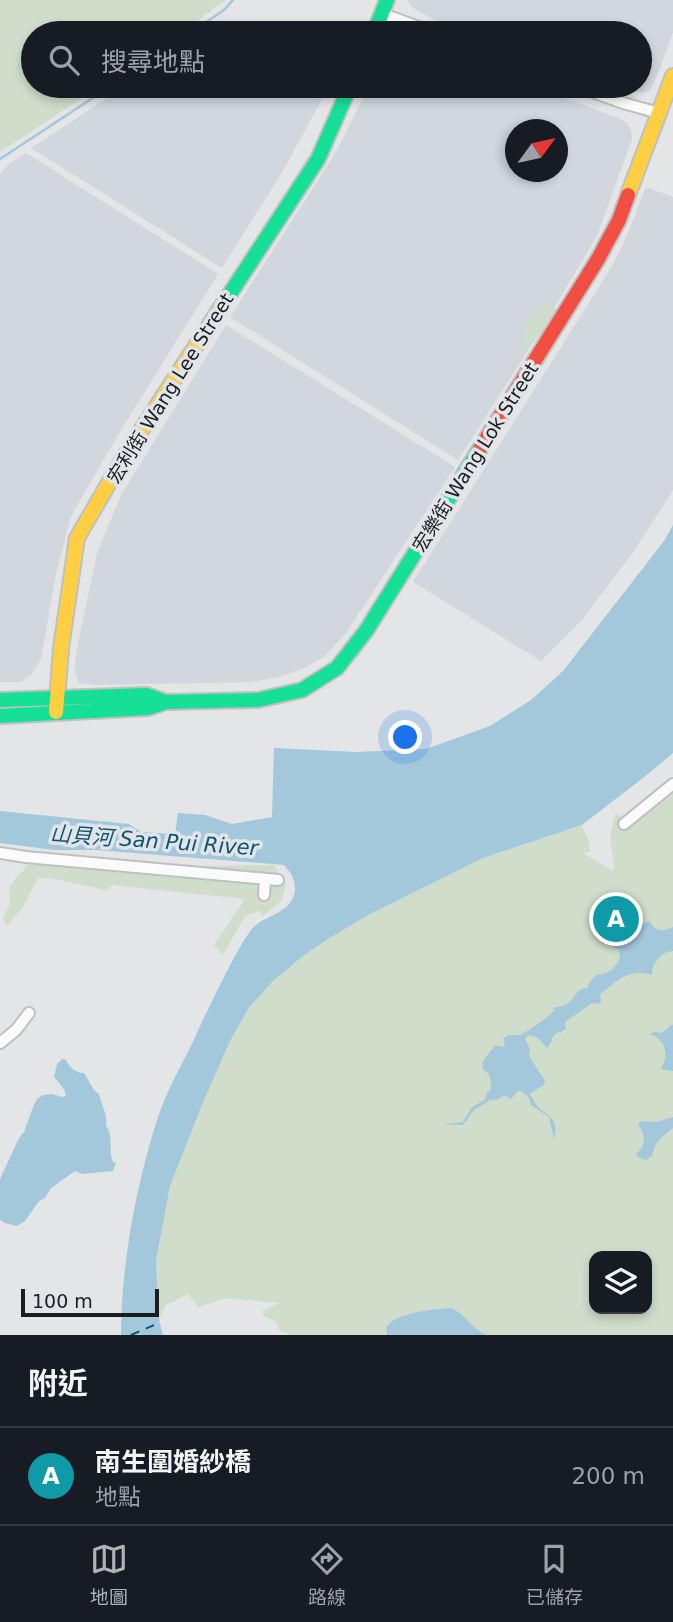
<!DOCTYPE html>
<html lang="zh-TW">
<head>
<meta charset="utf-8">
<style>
  :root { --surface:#171b24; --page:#242831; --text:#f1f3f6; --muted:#9ea1a6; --line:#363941; --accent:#b1b2b5 }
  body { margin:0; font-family:"DejaVu Sans","Noto Sans TC",sans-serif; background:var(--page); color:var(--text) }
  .controls { position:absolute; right:21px; bottom:21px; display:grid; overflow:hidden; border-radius:14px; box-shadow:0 4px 10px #0003 }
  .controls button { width:63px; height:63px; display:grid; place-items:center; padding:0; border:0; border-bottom:2px solid var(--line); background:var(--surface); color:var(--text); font:35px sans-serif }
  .compass { position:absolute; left:505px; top:119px; width:63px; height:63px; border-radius:50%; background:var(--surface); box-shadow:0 4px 10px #0003; rotate:57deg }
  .scale { position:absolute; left:21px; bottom:18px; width:138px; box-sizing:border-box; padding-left:7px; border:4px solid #1c1d1f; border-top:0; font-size:19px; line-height:24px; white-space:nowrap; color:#1c1d1f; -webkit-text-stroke:5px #e1e4e9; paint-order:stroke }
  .you { position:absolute; left:406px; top:738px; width:24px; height:24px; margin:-18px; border:5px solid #fff; border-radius:50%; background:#1a73e8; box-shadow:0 0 0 10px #1a73e833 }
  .badge { display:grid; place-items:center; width:46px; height:46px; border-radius:50%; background:var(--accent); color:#fff; font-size:23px; font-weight:700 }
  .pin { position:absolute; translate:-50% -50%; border:4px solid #fff; box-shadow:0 2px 7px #0006 }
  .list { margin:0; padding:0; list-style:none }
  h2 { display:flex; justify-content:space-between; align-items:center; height:91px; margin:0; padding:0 28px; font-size:30px }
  h2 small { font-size:23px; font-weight:400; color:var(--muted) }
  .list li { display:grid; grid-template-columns:46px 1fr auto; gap:21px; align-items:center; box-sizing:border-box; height:98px; padding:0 28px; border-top:2px solid var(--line) }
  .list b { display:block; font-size:26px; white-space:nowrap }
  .list p { margin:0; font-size:23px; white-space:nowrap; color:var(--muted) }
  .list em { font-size:23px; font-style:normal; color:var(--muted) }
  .icon { flex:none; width:38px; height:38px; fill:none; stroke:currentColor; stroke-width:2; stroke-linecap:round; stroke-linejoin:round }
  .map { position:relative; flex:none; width:673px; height:1335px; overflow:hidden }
  .search { position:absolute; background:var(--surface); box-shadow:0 4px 10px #0003; left:21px; right:21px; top:21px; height:77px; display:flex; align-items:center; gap:18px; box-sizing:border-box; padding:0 24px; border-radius:38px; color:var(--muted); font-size:26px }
  .sheet { height:189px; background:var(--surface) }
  nav { display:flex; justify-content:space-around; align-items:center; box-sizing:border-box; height:98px; border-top:2px solid var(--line); background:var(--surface); font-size:19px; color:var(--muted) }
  nav a { display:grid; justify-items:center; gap:4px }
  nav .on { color:var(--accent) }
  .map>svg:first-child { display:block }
</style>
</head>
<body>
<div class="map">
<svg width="673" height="1335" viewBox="0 0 673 1335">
  <rect width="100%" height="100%" fill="#e3e5e7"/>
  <path fill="#d2d6dd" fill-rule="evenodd" d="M 407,0 L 673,0 L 673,32 L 659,71 L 650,91 L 641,93 L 620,86 L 640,86 L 640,33 L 473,33 L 437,21 L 413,8 Z
    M 126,86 L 309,86 L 326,92 L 284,169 L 222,268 L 31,148 Z
    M 369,86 L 533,86 L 618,118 L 627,123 L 631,130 L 632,139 L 597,236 L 541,330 L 458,460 L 230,317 L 335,154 ZM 516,130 L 558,130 L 558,172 L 516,172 Z
    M 26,153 L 218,274 L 121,430 L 71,516 L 56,574 L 41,659 L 31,675 L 20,682 L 0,682 L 0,174 L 8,165 Z
    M 646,187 L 673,197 L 673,490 L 634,551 L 582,620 L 541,661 L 413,582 L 612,266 L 626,238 Z
    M 226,325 L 455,467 L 346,633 L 325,656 L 305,668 L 279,677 L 251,682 L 94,685 L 79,683 L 75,672 L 76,654 L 97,553 L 121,495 Z"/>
  <path fill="#d0ddca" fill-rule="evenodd" d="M 0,0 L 226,0 L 180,33 L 33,33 L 33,86 L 100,86 L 0,152 Z
    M 547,304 L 558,310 L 547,330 L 519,352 C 525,330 527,317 547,304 Z
    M 673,780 L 673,1335 L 290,1335 L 279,1330 L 276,1321 L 264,1316 L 262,1311 L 280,1303 L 226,1298 L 198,1307 L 188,1294 L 166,1305 L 159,1320 L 156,1261 L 170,1186 L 202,1105 L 229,1043 L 248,1009 L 273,981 L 303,956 L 328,939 L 370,914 L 483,858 L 582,825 L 589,842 L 590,852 L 583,853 L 613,871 L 614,865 L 610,835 L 616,813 L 626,822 ZM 594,1256 L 647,1256 L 647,1309 L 594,1309 Z
    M 36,852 L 70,856 L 111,872 L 113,860 L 200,866 L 274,865 L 286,883 L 282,900 L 263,916 L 259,911 L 245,916 L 223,955 L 214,945 L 245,899 L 113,885 L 106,890 L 50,878 L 38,878 L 23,907 L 7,926 L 3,918 L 10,904 L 9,886 L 23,871 Z"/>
  <path fill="#a3c8dc" d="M 673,525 L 673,753 L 648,774 L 582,825 L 483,858 L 370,914 L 328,939 L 303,956 L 273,981 L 248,1009 L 229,1043 L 202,1105 L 170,1186 L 156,1261 L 159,1320 L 163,1335 L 121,1335 C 121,1267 136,1185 157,1120 C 165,1095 178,1071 190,1048 C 202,1022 214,996 227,971 C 234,958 242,942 251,930 C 259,920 272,917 282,910 C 300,898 298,879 284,865 L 96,850 L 54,850 L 0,843 L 0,811 L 129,824 L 141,832 L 175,834 L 178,813 L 205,815 L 232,824 L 272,817 L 274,748 L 356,752 L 426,749 L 490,726 L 531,700 L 563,671 L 664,541 Z
    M 624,914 L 640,925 L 649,921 C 656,932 662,932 673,927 L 673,951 C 662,951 651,964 652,975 C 630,967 617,981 600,994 L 601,1002 L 599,1004 L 592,1003 L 565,1022 L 566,1030 L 563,1030 L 561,1033 L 558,1032 L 552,1038 L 552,1041 L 547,1048 L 539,1039 L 534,1036 L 528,1035 L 525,1039 L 530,1049 L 529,1056 L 545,1081 L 544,1085 L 529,1094 L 533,1098 C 538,1116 562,1113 554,1139 L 549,1117 L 531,1105 L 528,1096 L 524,1094 L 523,1092 L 518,1091 L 511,1099 L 504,1095 L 499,1099 L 489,1100 C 485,1105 477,1106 472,1112 C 468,1117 467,1121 462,1125 L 445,1124 L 463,1122 L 471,1108 L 485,1099 L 487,1092 L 491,1090 L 490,1085 L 492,1084 L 488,1073 C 474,1066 489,1055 495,1045 L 503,1047 L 505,1044 L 503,1039 L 508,1035 L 521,1035 L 545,1019 L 555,1010 L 552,1008 C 556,1007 560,1007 564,1005 C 577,1000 573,989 588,988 L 589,983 L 596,975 C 609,975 623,964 619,950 L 609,944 L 610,936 L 615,938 L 620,936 L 620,935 L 616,935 L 615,933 L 617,929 L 614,925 L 615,923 L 617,924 L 618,922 L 616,915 Z
    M 672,1024 L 673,1026 L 673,1071 L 661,1069 C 669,1056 666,1038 649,1034 L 655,1032 L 662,1033 Z
    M 62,1059 L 66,1060 C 69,1067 76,1073 84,1073 C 89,1080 92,1090 99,1094 C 101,1104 108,1115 106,1125 C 114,1138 108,1148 113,1162 L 116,1163 L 113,1171 L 82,1174 L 75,1171 L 51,1188 L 45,1198 L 39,1201 L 25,1221 L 17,1226 L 5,1223 L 0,1220 L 0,1179 L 19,1138 L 24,1132 L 33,1107 L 37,1099 L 43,1095 L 52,1094 L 62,1097 L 66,1096 L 64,1089 L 54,1077 L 57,1064 Z
    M 673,1117 L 673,1128 C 662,1136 654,1143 652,1156 L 646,1160 L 638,1157 L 636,1154 C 646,1145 646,1134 638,1125 L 641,1121 L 657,1122 Z
    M 452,1308 C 466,1315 471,1328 486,1335 L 387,1335 C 387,1330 385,1328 389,1324 C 400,1312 436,1309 452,1308 Z"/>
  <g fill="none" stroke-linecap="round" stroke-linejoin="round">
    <path stroke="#a3c8dc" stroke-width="2.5" d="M 190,33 L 224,10 L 233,0
      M 0,159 L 111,86"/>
    <path stroke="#0f536f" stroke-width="2" stroke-dasharray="9 7" stroke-linecap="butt" d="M 131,1335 L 159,1323"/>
    <defs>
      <path id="street" d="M 383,14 L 435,33
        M 576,86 L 623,103 L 659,113
        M 624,824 L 673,784
        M 0,853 L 26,857 L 278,880
        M 264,895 L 265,879
        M 0,1043 L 16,1030 L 29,1013"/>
      <path id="fast" d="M 374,33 L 387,0
        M 220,309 L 318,159 L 350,86
        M 0,700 L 147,695 L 166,702
        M 0,716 L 148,708 L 166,702 L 258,700 L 302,690 L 337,668 L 366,631 L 481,447"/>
      <path id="slow" d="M 628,195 L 673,76
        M 56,712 L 61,648 L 77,538 L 127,452 L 220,309"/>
      <path id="jam" d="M 481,447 L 598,259 L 619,220 L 628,195"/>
    </defs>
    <use href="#street" stroke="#bec0c1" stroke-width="14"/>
    <use href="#fast" stroke="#bec0c1" stroke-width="18"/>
    <use href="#slow" stroke="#bec0c1" stroke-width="18"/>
    <use href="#jam" stroke="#bec0c1" stroke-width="18"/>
    <use href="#street" stroke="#fbfbfb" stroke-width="10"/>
    <use href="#fast" stroke="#16e098" stroke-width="14"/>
    <use href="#slow" stroke="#ffcf43" stroke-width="14"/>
    <use href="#jam" stroke="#f24e42" stroke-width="14"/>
  </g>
  <g text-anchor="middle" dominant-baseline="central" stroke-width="7" stroke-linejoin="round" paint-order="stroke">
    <g font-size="19" fill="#1c1d1f" stroke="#e1e4e9">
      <text transform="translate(170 388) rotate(-58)">宏利街 Wang Lee Street</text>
      <text transform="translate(475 457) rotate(-58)">宏樂街 Wang Lok Street</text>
    </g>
    <g font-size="21" font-style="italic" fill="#0f536f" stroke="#e1e4e9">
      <text transform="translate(154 841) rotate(4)">山貝河 San Pui River</text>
    </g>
  </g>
</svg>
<div class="controls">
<button><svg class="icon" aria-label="layers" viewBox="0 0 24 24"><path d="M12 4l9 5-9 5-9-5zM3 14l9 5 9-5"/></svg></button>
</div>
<svg class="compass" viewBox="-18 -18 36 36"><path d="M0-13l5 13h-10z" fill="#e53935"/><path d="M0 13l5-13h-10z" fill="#9ea1a6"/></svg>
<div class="scale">100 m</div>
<div class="you"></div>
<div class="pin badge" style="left:616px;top:919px;background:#0f9aa8">A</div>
<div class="search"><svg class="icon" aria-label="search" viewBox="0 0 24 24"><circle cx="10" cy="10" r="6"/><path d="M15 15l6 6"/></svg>搜尋地點</div>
</div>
<section class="sheet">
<h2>附近<small></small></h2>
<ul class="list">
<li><span class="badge" style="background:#0f9aa8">A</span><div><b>南生圍婚紗橋</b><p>地點</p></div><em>200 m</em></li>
</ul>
</section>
<nav>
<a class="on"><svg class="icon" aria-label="map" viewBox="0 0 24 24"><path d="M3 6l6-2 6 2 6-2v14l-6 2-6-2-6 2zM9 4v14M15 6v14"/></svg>地圖</a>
<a><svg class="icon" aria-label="directions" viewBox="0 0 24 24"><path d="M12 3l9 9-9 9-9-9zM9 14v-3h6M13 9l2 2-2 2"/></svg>路線</a>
<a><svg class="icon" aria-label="saved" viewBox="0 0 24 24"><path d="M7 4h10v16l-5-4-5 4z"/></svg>已儲存</a>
</nav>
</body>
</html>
